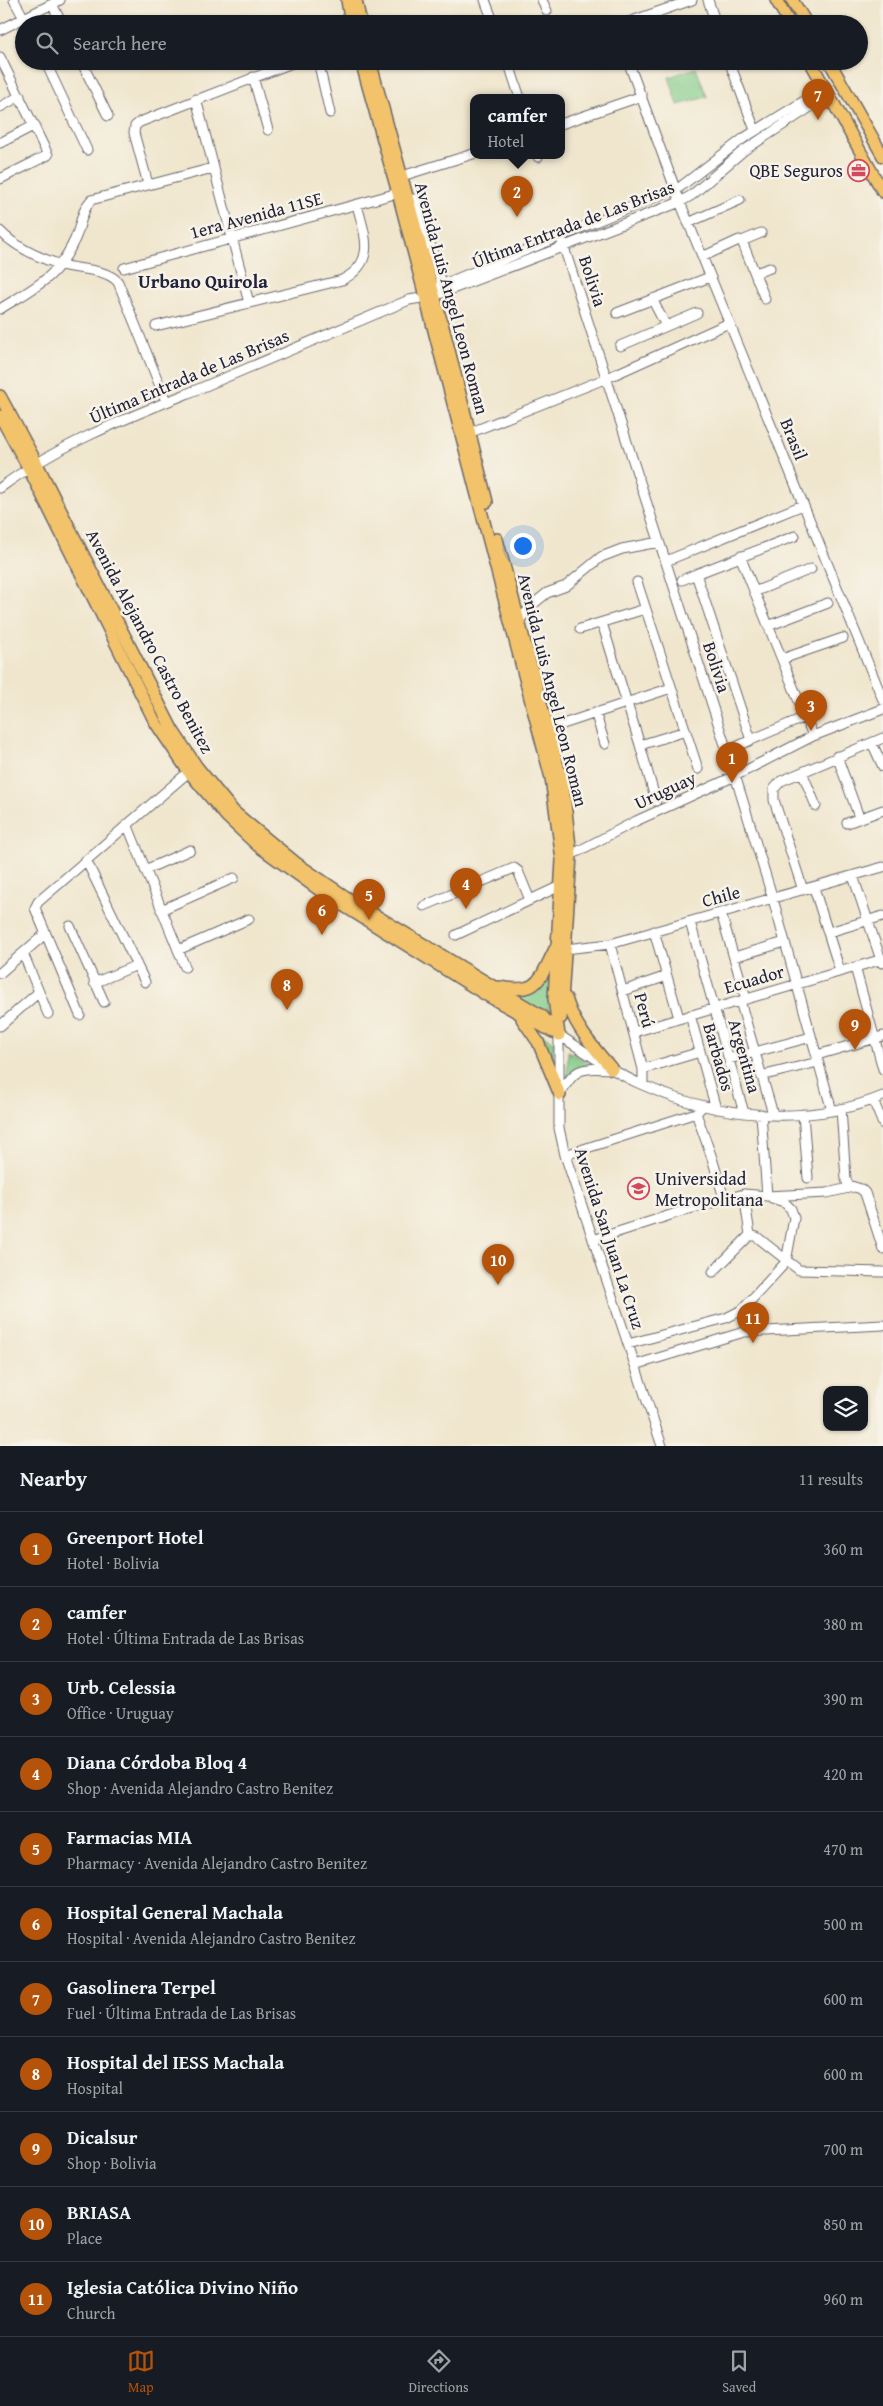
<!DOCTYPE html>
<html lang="en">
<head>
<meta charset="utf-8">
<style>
  :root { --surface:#171b24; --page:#20242c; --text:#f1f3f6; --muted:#9ea1a6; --line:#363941; --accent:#b45309 }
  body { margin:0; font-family:"Gentium Book Plus",serif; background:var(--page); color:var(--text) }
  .controls { position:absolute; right:15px; bottom:15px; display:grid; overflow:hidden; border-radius:10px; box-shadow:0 1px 4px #0004 }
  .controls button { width:45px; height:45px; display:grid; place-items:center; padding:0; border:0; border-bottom:1px solid var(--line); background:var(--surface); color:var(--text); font:25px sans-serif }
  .you { position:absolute; left:522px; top:545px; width:18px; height:18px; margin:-12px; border:4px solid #fff; border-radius:50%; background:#1a73e8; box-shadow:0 0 0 8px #1a73e833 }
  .badge { display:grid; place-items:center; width:32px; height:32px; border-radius:50%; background:var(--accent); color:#fff; font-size:16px; font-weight:700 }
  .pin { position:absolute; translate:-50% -41px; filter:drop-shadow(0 1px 2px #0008) }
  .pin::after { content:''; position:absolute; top:26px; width:18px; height:15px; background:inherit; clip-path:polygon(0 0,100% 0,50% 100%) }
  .popup { position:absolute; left:470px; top:94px; width:95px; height:65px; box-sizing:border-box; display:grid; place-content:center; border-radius:10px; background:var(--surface); filter:drop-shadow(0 1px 4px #0005); font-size:16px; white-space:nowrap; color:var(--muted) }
  .popup b { font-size:19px; color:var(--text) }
  .popup::after { content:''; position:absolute; left:50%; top:100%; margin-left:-10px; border:10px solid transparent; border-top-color:var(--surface) }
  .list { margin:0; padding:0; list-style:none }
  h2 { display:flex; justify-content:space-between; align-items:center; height:65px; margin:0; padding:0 20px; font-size:21px }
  h2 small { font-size:16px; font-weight:400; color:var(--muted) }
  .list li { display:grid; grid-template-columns:32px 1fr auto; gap:15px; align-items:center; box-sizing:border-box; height:75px; padding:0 20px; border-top:1px solid var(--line) }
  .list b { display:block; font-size:19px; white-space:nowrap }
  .list p { margin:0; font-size:16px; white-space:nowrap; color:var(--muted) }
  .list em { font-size:16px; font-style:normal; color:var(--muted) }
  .icon { flex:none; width:28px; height:28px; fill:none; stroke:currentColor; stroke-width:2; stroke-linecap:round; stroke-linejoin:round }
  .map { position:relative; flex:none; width:883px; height:1446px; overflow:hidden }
  .search { position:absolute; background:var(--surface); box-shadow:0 1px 4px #0004; left:15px; right:15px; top:15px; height:55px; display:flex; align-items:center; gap:12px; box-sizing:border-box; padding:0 18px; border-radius:28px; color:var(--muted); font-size:19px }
  .sheet { height:890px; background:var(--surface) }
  nav { display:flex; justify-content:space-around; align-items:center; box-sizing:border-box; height:70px; border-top:1px solid var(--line); background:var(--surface); font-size:14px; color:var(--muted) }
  nav a { display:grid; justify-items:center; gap:2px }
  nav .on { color:var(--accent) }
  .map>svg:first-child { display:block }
</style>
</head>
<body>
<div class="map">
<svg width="883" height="1446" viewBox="0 0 883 1446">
  <rect width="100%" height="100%" fill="#f7f3e8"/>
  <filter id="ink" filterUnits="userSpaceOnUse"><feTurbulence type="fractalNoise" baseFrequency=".02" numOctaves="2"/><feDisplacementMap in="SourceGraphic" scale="10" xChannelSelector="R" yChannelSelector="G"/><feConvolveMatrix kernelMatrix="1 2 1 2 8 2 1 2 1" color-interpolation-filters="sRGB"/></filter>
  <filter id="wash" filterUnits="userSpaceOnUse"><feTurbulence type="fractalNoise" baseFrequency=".0096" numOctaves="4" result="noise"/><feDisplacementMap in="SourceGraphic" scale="20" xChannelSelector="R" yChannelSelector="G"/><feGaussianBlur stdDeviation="1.12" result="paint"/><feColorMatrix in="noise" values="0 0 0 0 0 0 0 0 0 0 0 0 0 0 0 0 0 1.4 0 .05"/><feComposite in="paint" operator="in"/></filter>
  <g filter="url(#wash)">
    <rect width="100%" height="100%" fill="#f0e6cd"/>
    <path fill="#81ca86" stroke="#527660" d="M 696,68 L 707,97 L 678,105 L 669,77 Z
      M 550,966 L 549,1017 L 507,992 L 518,992 Z
      M 530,1027 L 554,1042 L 552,1069 Z
      M 568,1051 L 593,1066 L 577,1067 L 567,1078 Z"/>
  </g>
  <g filter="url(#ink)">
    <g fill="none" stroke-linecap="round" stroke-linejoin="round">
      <defs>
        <path id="minor" d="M 14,0 L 27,24
          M 485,0 L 494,24
          M 542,0 L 547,11
          M 708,0 L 716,24
          M 52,4 L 62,24
          M 623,24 L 692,0
          M 0,30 L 60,0
          M 0,57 L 48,155 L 0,179
          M 45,61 L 87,150
          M 81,61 L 108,116
          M 318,61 L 330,113
          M 508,61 L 520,98
          M 628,61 L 680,202 L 883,700
          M 729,61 L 755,130
          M 253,77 L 268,130
          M 196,99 L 249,303
          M 0,107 L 20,96
          M 561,124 L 642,96
          M 0,143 L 35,125
          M 538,156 L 538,157
          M 402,176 L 473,154
          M 148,184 L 134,133 L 135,126 L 140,122 L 297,61
          M 408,199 L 415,199 L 418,203 L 442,284
          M 688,223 L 740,200
          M 0,231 C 15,247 40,258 61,265 C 79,270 105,268 118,282 L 166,401
          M 560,235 L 738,785 L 773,899 L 832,1111
          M 742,241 L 761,233
          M 702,257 L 739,240 L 742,241 L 765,299
          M 124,268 L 398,193
          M 755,273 L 770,268
          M 427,291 L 680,187 L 744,138 L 825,88
          M 652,299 L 666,326
          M 0,309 C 35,287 57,279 75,239 C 81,226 81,211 91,200 L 213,168
          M 617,313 L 710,277
          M 156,326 L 342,280 C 377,262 365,236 357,205
          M 620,346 L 697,313
          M 469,433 L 607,378 L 729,323
          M 0,488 C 59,444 129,417 196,390 C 267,360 338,330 409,300 L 434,296 L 680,202 L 692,195 L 743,151 L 829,95
          M 795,536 L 696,574 L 751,740 L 805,717
          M 740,556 L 813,736
          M 666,561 L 803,505
          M 682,580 L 696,574
          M 637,582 L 698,769
          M 754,592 L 811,569
          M 519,621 L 532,605 L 547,593 L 566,586 L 601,557 L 622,549 L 659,542
          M 602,623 L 640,745 L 656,801
          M 768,626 L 828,603
          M 580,629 L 645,609
          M 782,659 L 843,638
          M 595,712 L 605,744
          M 548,729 L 671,688
          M 872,743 L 883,767
          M 640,745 L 686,731
          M 736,747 L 751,740
          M 837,756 L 859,817
          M 802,772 L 816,806
          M 847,823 L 883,810
          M 127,824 L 185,967
          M 571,855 L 636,821 L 735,776 L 813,736 L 883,709
          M 86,860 L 145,982
          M 145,870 L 190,850
          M 853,876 L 882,963
          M 814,888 L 840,971
          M 803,890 L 774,800 L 774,789 L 781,781 L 883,738
          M 424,906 L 514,868 L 518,871 L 530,900
          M 161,910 L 234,878
          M 721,913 L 746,999
          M 690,922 L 744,1113
          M 70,926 L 104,1002
          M 654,931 L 679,1018
          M 829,932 L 883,916
          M 456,935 L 560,886
          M 610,944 L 643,1069 L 643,1085
          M 565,949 L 610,944 L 883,867
          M 178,950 L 249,919
          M 23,953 L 48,1014
          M 734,957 L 785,942
          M 855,967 L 883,1069
          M 0,973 L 45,934
          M 94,983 L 137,965
          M 623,991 L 667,976
          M 740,1001 L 773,1114
          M 80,1015 L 35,908 L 38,902 L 192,769
          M 690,1015 L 716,1109
          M 0,1026 L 39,992
          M 634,1032 L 883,959
          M 559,1035 L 559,1128 L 565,1155 L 662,1446
          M 559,1035 C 587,1053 614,1073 645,1086 C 718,1118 807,1127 883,1096
          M 817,1055 L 883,1036
          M 729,1059 L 811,1037
          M 643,1069 L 700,1052
          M 761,1076 L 818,1062
          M 560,1094 C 576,1066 581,1068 612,1069
          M 873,1100 L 883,1124
          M 841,1109 L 846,1179 L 848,1185 L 861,1189 L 865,1193 L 883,1249
          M 696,1113 L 712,1158 L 724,1198
          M 761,1114 L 767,1196
          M 803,1114 L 808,1178
          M 565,1155 L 696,1113 L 703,1106
          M 750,1235 L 757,1237 L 799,1270 L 883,1272
          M 593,1240 L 686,1210 L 744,1194 L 767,1196 L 827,1193 L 853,1187
          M 713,1272 L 750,1235 L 744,1194
          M 628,1344 L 726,1318 L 742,1310 L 786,1262 L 794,1218 L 791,1209 L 784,1202 L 772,1198
          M 635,1365 L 744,1332 L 883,1325"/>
        <path id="major" d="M 347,0 L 351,24
          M 356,0 L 361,24
          M 776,0 L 790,24
          M 792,0 L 807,24
          M 361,61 L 398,193 L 551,778 L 562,860 L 554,998 L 559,1035
          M 370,61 L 447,342 L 487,502
          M 810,61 L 883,192
          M 829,61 L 883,156
          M 0,396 L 36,462 L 172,729 L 197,767 L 234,812 L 296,863 L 355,903 L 542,1016 L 559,1035
          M 0,416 L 28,467 L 155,722 L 188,771 L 227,817 L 257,845 L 325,894 L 488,996 L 553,1032
          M 497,539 L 563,785 L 571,855 L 561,1018
          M 498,987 C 539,994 538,982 555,949
          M 566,998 C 574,1026 593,1047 612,1069
          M 522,1019 L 538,1042 L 560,1095"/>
      </defs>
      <use href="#minor" stroke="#6a676e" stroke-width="11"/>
      <use href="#major" stroke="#6a676e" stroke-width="14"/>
      <use href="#minor" stroke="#fff" stroke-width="9"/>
      <use href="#major" stroke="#f2c36a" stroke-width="11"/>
    </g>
  </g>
  <defs>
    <symbol id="office-ring" viewBox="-11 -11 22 22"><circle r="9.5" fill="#f7f3e8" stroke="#d1495b" stroke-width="1.5"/><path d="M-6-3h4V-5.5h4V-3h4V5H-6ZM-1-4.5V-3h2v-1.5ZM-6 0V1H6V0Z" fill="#d1495b"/></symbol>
    <symbol id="university-ring" viewBox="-11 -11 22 22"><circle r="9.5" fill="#f7f3e8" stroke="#d1495b" stroke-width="1.5"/><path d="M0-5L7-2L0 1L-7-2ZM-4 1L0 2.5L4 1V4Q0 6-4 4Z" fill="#d1495b"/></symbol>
  </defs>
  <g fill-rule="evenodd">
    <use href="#office-ring" x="846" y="158" width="25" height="25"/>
    <use href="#university-ring" x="626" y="1176" width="25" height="25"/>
  </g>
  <g text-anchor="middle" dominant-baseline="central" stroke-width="5" stroke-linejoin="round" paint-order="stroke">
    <g font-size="18" fill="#22223b" stroke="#f7f3e8" text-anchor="end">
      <text x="843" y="170">QBE Seguros</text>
      <text x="655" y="1178" text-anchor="start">Universidad<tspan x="655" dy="21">Metropolitana</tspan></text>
    </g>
    <g font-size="18" fill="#22223b" stroke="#f7f3e8">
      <text transform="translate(256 215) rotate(-15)">1era Avenida 11SE</text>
      <text transform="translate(573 224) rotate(-21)">Última Entrada de Las Brisas</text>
      <text transform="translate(593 281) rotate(72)">Bolivia</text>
      <text transform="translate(452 298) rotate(75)">Avenida Luis Angel Leon Roman</text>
      <text transform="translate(189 376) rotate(-23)">Última Entrada de Las Brisas</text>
      <text transform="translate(794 439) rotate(68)">Brasil</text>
      <text transform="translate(150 641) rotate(62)">Avenida Alejandro Castro Benitez</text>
      <text transform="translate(717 667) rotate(72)">Bolivia</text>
      <text transform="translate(553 690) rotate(76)">Avenida Luis Angel Leon Roman</text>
      <text transform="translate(665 790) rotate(-25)">Uruguay</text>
      <text transform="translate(721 896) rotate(-15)">Chile</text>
      <text transform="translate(754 979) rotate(-16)">Ecuador</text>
      <text transform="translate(645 1010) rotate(75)">Perú</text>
      <text transform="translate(745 1056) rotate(74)">Argentina</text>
      <text transform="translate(719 1057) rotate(74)">Barbados</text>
      <text transform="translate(610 1238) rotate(72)">Avenida San Juan La Cruz</text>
    </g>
    <g font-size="19" font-weight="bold" fill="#22223b" stroke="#f7f3e8">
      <text x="203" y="281">Urbano Quirola</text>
    </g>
  </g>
</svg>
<div class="controls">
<button><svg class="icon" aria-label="layers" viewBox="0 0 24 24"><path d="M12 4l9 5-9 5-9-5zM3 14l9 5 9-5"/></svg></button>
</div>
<div class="you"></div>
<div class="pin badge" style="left:732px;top:783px">1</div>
<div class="pin badge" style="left:517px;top:217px">2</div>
<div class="popup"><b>camfer</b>Hotel</div>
<div class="pin badge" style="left:811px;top:731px">3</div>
<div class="pin badge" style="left:466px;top:909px">4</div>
<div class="pin badge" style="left:369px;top:920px">5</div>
<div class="pin badge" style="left:322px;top:935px">6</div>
<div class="pin badge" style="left:818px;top:120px">7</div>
<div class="pin badge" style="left:287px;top:1010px">8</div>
<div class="pin badge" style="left:855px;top:1050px">9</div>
<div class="pin badge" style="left:498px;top:1285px">10</div>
<div class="pin badge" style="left:753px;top:1343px">11</div>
<div class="search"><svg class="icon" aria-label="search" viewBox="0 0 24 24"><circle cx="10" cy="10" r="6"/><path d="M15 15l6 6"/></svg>Search here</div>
</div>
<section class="sheet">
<h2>Nearby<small>11 results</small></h2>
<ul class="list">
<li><span class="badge">1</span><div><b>Greenport Hotel</b><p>Hotel · Bolivia</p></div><em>360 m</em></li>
<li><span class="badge">2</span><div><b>camfer</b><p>Hotel · Última Entrada de Las Brisas</p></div><em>380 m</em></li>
<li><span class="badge">3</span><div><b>Urb. Celessia</b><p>Office · Uruguay</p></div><em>390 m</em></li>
<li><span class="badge">4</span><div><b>Diana Córdoba Bloq 4</b><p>Shop · Avenida Alejandro Castro Benitez</p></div><em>420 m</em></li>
<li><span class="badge">5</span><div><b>Farmacias MIA</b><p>Pharmacy · Avenida Alejandro Castro Benitez</p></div><em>470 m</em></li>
<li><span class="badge">6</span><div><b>Hospital General Machala</b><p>Hospital · Avenida Alejandro Castro Benitez</p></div><em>500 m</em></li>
<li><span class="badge">7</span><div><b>Gasolinera Terpel</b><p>Fuel · Última Entrada de Las Brisas</p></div><em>600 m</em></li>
<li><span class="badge">8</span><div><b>Hospital del IESS Machala</b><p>Hospital</p></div><em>600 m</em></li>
<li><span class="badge">9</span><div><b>Dicalsur</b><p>Shop · Bolivia</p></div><em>700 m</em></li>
<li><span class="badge">10</span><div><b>BRIASA</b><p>Place</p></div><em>850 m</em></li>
<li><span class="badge">11</span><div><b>Iglesia Católica Divino Niño</b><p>Church</p></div><em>960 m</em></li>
</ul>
</section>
<nav>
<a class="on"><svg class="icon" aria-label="map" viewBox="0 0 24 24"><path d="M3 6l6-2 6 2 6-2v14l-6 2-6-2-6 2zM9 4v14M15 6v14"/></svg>Map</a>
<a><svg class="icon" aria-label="directions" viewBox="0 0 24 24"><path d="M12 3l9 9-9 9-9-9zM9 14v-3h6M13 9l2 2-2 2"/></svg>Directions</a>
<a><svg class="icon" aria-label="saved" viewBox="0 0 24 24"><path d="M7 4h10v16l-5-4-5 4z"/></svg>Saved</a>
</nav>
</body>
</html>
